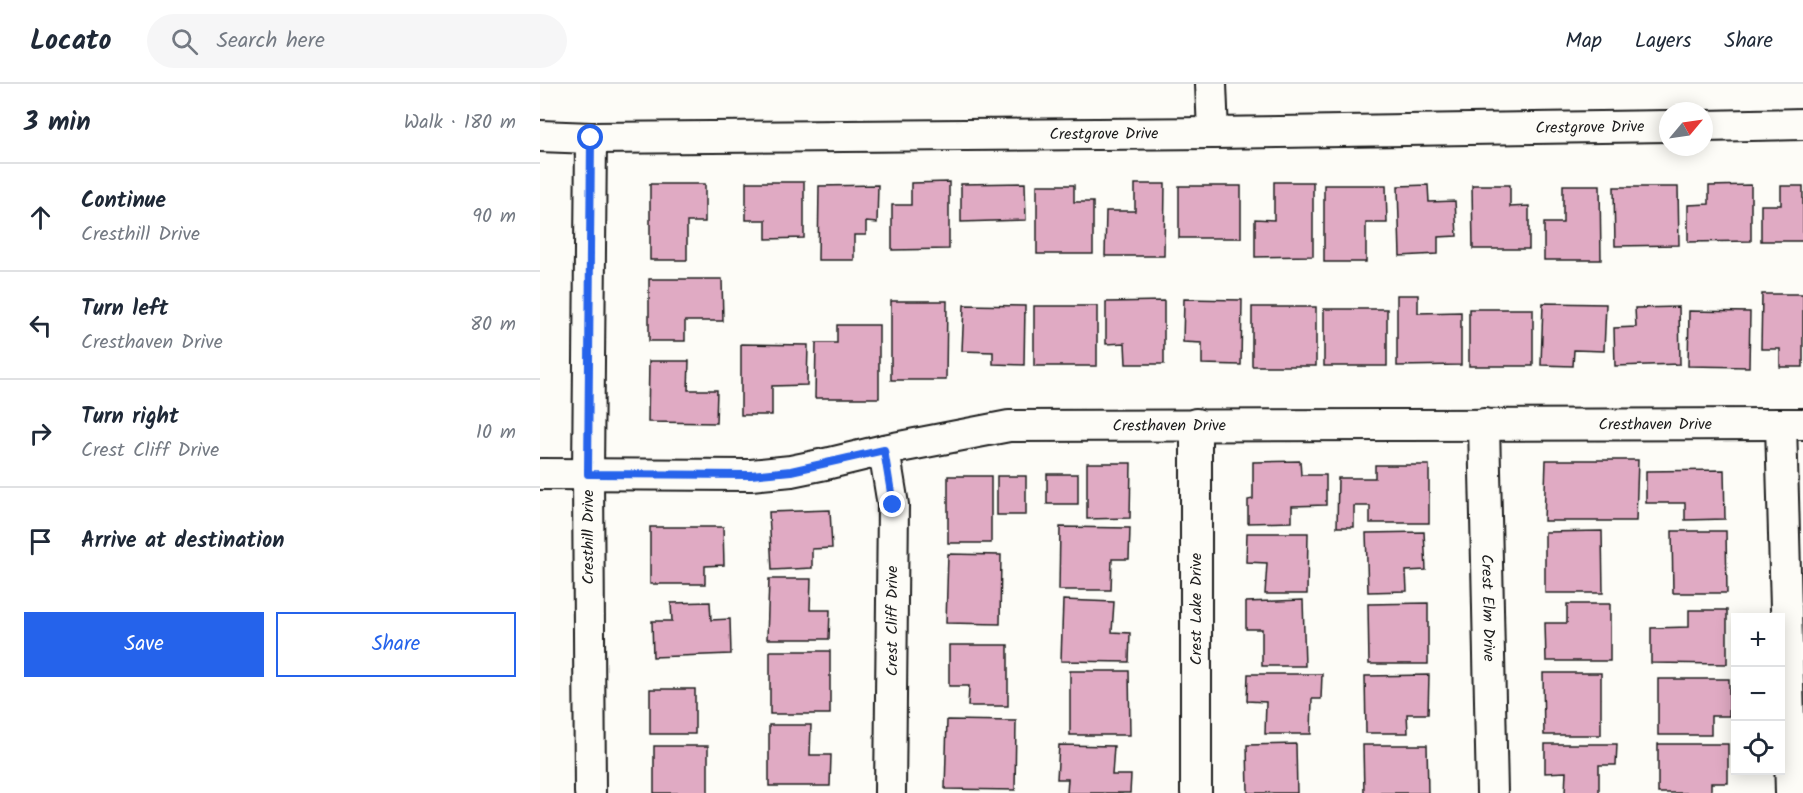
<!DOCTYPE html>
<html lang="en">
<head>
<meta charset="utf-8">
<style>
  :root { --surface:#fff; --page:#f6f6f7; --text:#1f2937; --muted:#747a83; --line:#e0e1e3; --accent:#2563eb }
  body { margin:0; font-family:Kalam,sans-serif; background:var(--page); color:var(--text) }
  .controls { position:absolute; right:18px; bottom:18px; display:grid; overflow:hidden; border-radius:0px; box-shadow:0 3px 15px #0003 }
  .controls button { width:54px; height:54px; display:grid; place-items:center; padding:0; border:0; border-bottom:2px solid var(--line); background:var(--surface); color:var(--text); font:30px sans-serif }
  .compass { position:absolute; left:1119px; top:18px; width:54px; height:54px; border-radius:50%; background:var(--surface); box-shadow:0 3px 15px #0003; rotate:61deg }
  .stop { position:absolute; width:18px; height:18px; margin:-14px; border:4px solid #2563eb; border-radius:50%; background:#fff }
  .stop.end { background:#2563eb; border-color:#fff; box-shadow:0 2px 6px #0008 }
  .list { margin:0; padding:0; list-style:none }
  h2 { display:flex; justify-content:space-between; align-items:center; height:78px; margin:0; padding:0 24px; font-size:26px }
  h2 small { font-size:20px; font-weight:400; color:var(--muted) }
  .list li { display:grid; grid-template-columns:39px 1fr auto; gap:18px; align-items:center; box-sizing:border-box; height:108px; padding:0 24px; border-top:2px solid var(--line) }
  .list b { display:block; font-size:22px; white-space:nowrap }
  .list p { margin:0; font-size:20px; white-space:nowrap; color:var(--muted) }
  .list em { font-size:20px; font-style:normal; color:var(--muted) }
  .actions { display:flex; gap:12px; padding:18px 24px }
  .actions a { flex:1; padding:14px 0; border:2px solid var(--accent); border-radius:0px; text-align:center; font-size:21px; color:var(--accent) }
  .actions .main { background:var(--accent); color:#fff }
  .icon { flex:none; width:33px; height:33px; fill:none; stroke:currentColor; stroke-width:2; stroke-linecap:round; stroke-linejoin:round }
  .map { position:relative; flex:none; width:1263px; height:709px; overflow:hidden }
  header { display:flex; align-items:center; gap:36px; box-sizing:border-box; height:84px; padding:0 30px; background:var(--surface); border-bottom:2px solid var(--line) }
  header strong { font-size:28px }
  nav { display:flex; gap:33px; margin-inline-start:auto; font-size:21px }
  .search { width:420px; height:54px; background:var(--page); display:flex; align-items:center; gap:15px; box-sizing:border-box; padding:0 21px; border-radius:33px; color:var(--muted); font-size:22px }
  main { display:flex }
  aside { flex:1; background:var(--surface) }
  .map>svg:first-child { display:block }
</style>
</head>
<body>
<header>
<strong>Locato</strong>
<div class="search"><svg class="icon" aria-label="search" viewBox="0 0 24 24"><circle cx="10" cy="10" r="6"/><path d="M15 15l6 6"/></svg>Search here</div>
<nav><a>Map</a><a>Layers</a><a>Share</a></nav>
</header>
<main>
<aside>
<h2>3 min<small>Walk · 180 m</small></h2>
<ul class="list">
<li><svg class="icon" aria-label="ahead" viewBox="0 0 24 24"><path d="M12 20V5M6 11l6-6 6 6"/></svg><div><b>Continue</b><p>Cresthill Drive</p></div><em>90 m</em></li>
<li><svg class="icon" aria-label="left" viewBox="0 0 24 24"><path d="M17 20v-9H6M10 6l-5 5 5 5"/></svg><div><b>Turn left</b><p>Cresthaven Drive</p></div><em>80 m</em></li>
<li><svg class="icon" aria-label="right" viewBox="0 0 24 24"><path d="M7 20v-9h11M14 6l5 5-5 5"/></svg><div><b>Turn right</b><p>Crest Cliff Drive</p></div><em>10 m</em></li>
<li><svg class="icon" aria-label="arrive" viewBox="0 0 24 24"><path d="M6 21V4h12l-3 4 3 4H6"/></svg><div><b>Arrive at destination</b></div></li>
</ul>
<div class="actions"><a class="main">Save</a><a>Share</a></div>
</aside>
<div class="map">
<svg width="1263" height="709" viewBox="0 0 1263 709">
  <rect width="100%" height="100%" fill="#fdfcf7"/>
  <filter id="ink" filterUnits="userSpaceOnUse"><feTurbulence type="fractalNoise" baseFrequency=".0167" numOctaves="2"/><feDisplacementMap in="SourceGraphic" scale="12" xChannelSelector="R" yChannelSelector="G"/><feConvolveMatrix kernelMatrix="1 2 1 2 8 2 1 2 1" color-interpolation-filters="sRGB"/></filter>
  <g filter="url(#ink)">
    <path fill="#e0aac3" stroke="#1c1c1c" stroke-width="1.5" d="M 206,98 L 264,98 L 264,154 L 226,155 L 226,136 L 206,136 Z
      M 409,98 L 409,165 L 352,166 L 352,121 L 371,121 L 371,99 Z
      M 734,98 L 773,98 L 773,172 L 715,173 L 715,135 L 734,136 Z
      M 485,99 L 486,136 L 421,138 L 421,100 Z
      M 110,100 L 165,100 L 165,138 L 147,138 L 147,176 L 110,176 Z
      M 595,100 L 625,100 L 624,172 L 565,172 L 566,127 L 595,127 Z
      M 338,101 L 337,139 L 326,138 L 326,151 L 314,151 L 314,176 L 278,176 L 279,102 Z
      M 497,101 L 534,101 L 534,118 L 553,118 L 553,170 L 497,170 Z
      M 784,101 L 846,101 L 847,139 L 826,139 L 826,178 L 784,178 Z
      M 888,101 L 889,118 L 915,117 L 917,152 L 898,153 L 898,170 L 860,172 L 858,102 Z
      M 932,101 L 970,101 L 970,123 L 989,122 L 989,165 L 933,165 Z
      M 1023,101 L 1060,101 L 1061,176 L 1004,176 L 1004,139 L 1023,139 Z
      M 1211,101 L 1211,157 L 1148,158 L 1148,121 L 1169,120 L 1169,102 Z
      M 639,102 L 701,102 L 701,154 L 639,154 Z
      M 1241,102 L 1263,102 L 1263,157 L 1221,157 L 1221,121 L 1241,121 Z
      M 1074,103 L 1138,103 L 1139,161 L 1075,162 Z
      M 109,195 L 182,195 L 183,237 L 145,237 L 145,257 L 109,257 Z
      M 1222,210 L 1263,210 L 1263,283 L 1240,283 L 1240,265 L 1221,265 Z
      M 857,211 L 878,211 L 878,229 L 921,228 L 921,281 L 857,282 Z
      M 644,215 L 702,216 L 701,281 L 662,280 L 662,259 L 643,258 Z
      M 351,217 L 407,217 L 406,296 L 351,296 Z
      M 624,217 L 624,280 L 586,280 L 585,259 L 566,260 L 566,218 Z
      M 1003,219 L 1066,220 L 1064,267 L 1034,266 L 1033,282 L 1001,281 Z
      M 424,221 L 485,222 L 484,281 L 453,280 L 453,268 L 422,267 Z
      M 494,222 L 557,222 L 557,282 L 494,282 Z
      M 712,223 L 776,223 L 776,282 L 712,282 Z
      M 1139,223 L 1140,280 L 1075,282 L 1074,244 L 1096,243 L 1095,224 Z
      M 784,225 L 847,225 L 847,282 L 784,282 Z
      M 929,225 L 993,225 L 993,282 L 929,282 Z
      M 1149,227 L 1210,228 L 1209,283 L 1148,282 Z
      M 297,241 L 339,241 L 339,314 L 275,314 L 276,259 L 297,259 Z
      M 201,260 L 268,261 L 267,301 L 232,302 L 232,331 L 201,331 Z
      M 109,277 L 149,277 L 148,306 L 177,306 L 176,339 L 108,338 Z
      M 1006,376 L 1098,376 L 1096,437 L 1004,437 Z
      M 760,377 L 761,391 L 786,391 L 786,421 L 752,422 L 752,438 L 708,439 L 708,416 L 713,415 L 713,378 Z
      M 547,379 L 591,379 L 590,434 L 547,435 Z
      M 835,381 L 889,381 L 889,439 L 830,439 L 830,422 L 814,422 L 814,443 L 797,443 L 798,394 L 835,394 Z
      M 1184,386 L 1185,435 L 1145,436 L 1145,419 L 1106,419 L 1106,387 Z
      M 507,390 L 538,390 L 538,420 L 507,420 Z
      M 408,392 L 451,392 L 451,459 L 408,459 Z
      M 457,392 L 486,392 L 486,431 L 457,431 Z
      M 290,426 L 292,464 L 272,465 L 272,484 L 232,486 L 229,428 Z
      M 110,443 L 183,443 L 184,481 L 165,482 L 165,500 L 110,500 Z
      M 520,443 L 590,444 L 589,475 L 572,475 L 571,506 L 519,506 Z
      M 1062,447 L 1063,509 L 1005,509 L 1005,448 Z
      M 1132,447 L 1186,447 L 1187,509 L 1133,509 Z
      M 884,448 L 886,486 L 866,487 L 867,507 L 828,508 L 826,449 Z
      M 707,449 L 768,449 L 767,510 L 725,510 L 727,479 L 706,478 Z
      M 408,470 L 461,471 L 460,540 L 406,539 Z
      M 229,495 L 271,495 L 270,526 L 290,526 L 289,555 L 227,555 Z
      M 523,516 L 574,518 L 572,548 L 590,549 L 589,578 L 521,577 Z
      M 763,516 L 765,582 L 722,582 L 722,545 L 706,545 L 706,518 Z
      M 170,518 L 171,536 L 190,535 L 191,570 L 113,573 L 112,537 L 132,537 L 131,519 Z
      M 888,519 L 888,580 L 829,580 L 828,520 Z
      M 1027,520 L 1070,520 L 1070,577 L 1006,577 L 1005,539 L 1027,539 Z
      M 1149,526 L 1187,526 L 1187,580 L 1111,579 L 1111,544 L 1149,543 Z
      M 409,561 L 468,561 L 468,622 L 428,622 L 429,602 L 409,602 Z
      M 230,567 L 290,567 L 290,630 L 230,630 Z
      M 530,587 L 589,587 L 590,651 L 530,651 Z
      M 1003,589 L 1061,589 L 1061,651 L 1004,651 Z
      M 708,590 L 782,590 L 781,615 L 772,615 L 771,650 L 725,650 L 726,618 L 707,617 Z
      M 889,591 L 888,630 L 867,630 L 868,649 L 826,649 L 825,592 Z
      M 1118,595 L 1189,595 L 1189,632 L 1171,632 L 1171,651 L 1118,651 Z
      M 110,605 L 155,605 L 155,650 L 110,650 Z
      M 407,636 L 476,637 L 475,706 L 405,705 Z
      M 229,641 L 271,641 L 270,671 L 291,671 L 290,702 L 229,702 Z
      M 756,660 L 757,709 L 708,709 L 707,661 Z
      M 1005,660 L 1077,660 L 1076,681 L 1059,681 L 1059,709 L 1025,709 L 1026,688 L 1005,689 Z
      M 1118,660 L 1188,660 L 1188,699 L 1171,699 L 1171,709 L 1118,709 Z
      M 519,661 L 574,662 L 572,691 L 591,691 L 590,709 L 527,709 L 528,695 L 517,695 Z
      M 823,661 L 887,661 L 888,709 L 824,709 Z
      M 114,662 L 168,662 L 168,709 L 114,709 Z"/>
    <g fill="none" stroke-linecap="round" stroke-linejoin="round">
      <defs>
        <g id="street">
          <path d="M 671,0 L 673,49"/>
          <path d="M 1164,42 L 1263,40"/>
          <path id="s1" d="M 0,52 L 51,54 L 673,49 L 1128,42"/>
          <path id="s2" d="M 944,340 L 952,709"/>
          <path d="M 1241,340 L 1251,709"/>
          <path d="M 344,366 L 353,421 L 350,709"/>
          <path id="s3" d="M 0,390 L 211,391 L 251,387 L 290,379 L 344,366 L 469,342 L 1263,340"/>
          <path d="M 50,709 L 48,390 L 51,54"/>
          <path d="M 656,709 L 656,340"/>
        </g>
      </defs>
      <use href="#street" stroke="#1c1c1c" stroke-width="34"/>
      <use href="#street" stroke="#fdfcf7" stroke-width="30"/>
    </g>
  </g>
  <g fill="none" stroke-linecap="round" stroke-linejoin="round" filter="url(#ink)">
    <path stroke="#2563eb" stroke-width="8" d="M 51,54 L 48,390 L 211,391 L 251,387 L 344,366 L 353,421"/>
  </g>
  <g text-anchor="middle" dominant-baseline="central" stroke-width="4.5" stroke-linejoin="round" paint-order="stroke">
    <g font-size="16" fill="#1c1c1c" stroke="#fdfcf7">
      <text stroke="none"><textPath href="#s1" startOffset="1050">Crestgrove Drive</textPath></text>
      <text stroke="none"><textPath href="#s1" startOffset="564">Crestgrove Drive</textPath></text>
      <text stroke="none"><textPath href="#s3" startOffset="634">Cresthaven Drive</textPath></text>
      <text stroke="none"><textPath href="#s3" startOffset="1120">Cresthaven Drive</textPath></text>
      <text transform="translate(48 453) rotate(-90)">Cresthill Drive</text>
      <text transform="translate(656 525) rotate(-90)">Crest Lake Drive</text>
      <text stroke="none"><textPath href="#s2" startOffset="184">Crest Elm Drive</textPath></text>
      <text transform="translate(352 537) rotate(-90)">Crest Cliff Drive</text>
    </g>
  </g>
</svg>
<div class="controls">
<button>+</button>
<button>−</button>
<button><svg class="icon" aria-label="locate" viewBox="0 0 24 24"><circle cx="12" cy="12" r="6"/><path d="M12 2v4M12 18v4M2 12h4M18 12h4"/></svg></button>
</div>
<svg class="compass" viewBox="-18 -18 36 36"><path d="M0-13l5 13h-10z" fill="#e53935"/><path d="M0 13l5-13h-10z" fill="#747a83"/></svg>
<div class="stop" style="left:51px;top:54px"></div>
<div class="stop end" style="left:353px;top:421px"></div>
</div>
</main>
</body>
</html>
